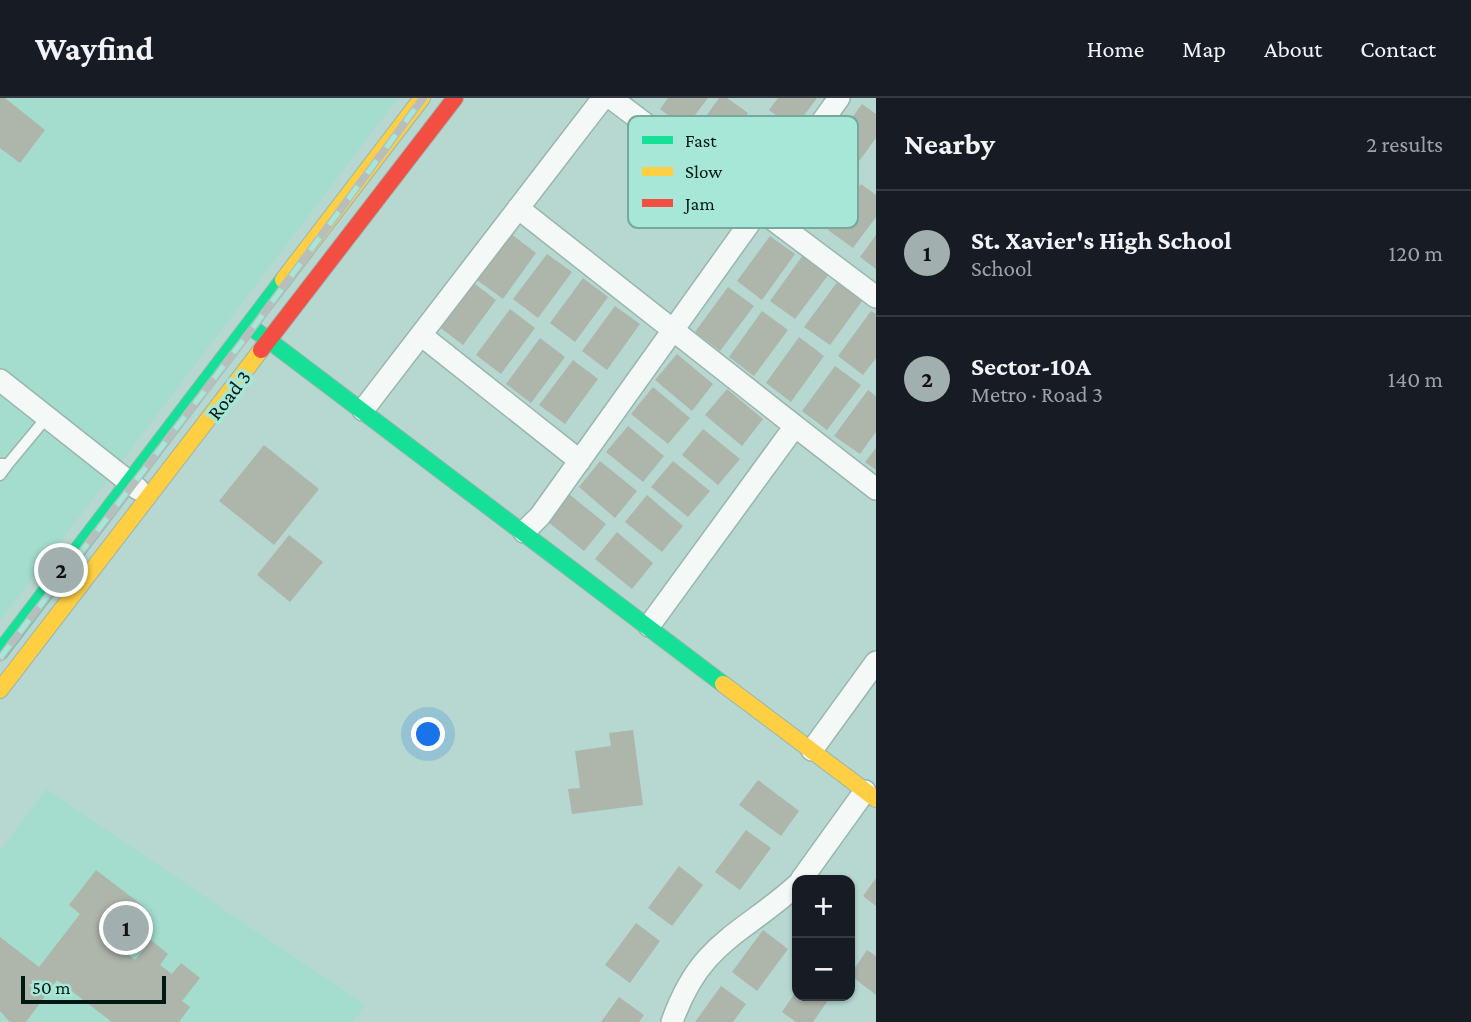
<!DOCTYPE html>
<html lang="en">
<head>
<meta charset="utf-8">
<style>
  :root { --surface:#171b24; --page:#20242c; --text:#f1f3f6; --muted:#9ea1a6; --line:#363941; --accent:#a1afae }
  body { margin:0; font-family:"Crimson Pro",serif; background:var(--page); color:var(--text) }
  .controls { position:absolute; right:21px; bottom:21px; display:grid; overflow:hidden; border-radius:14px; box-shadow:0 2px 5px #0004 }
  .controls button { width:63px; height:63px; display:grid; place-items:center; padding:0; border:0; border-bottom:2px solid var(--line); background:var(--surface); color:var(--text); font:35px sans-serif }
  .scale { position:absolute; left:21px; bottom:18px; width:145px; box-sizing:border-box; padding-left:7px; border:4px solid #011913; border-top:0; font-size:19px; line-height:24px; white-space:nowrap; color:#011913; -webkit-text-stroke:5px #a7e7d7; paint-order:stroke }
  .you { position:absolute; left:429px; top:637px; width:24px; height:24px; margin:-18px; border:5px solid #fff; border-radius:50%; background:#1a73e8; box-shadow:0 0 0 10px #1a73e833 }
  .badge { display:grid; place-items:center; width:46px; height:46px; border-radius:50%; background:var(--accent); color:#111; font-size:23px; font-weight:700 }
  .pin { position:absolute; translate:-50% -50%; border:4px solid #fff; box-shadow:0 2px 7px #0006 }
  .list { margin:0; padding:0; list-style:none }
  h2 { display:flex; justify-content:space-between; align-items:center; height:91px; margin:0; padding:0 28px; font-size:30px }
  h2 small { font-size:23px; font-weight:400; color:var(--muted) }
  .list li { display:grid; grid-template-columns:46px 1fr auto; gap:21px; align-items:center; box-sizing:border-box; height:126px; padding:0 28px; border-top:2px solid var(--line) }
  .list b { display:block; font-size:26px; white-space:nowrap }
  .list p { margin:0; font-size:23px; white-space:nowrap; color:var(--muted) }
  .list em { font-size:23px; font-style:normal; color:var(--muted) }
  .map { position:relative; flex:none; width:876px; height:924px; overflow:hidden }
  header { display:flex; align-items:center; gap:42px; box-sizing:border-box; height:98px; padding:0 35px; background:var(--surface); border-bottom:2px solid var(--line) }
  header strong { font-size:33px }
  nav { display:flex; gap:38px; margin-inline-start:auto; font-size:24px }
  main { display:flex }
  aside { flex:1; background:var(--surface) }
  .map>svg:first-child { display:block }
</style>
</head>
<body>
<header>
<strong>Wayfind</strong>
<nav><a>Home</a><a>Map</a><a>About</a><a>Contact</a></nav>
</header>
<main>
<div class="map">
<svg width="876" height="924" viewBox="0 0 876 924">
  <rect width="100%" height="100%" fill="#b6d8d0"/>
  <path fill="#a4dcce" d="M 0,0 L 398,0 L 0,523 Z
    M 46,691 L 365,907 L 353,924 L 0,924 L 0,753 Z"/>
  <path fill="#aeb5ab" d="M 0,0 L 5,0 L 45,32 L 20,65 L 0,50 Z
    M 668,0 L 708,0 L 685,30 L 660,11 Z
    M 719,0 L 727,0 L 748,15 L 714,60 L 689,42 Z
    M 778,0 L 817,0 L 794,31 L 769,12 Z
    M 862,6 L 876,16 L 876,40 L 854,70 L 829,51 Z
    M 861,86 L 876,97 L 876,119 L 853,150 L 828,132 Z
    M 511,136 L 536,155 L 503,201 L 477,182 Z
    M 876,137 L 876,171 L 860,159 Z
    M 770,138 L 795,156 L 762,202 L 737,183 Z
    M 547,156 L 572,174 L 538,220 L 513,201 Z
    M 803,157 L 829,176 L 795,221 L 770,203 Z
    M 583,180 L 608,199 L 575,244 L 550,225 Z
    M 471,183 L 496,202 L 463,247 L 438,228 Z
    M 838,183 L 863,202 L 830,247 L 804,229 Z
    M 728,189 L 754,208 L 720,253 L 695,234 Z
    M 615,208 L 640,226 L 607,272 L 582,253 Z
    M 510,211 L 535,230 L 501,276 L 476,257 Z
    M 762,213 L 788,232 L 754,278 L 729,259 Z
    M 871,213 L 876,216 L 876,260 L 863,277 L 838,258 Z
    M 799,239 L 824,258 L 791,304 L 766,285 Z
    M 540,240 L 565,259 L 531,305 L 506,286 Z
    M 677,256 L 713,286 L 692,313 L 655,282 Z
    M 573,262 L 598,281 L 565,326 L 539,307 Z
    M 835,268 L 861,287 L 827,332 L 802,313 Z
    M 653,289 L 690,320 L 668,346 L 631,316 Z
    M 727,291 L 763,321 L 742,348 L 705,317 Z
    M 868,292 L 876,298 L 876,334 L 860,356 L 834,338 Z
    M 628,328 L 664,358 L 643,384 L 606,354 Z
    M 703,331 L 740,361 L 718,387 L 682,357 Z
    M 264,347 L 319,391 L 274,447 L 219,403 Z
    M 876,350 L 876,372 L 865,364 Z
    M 600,363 L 637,393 L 615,420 L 579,389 Z
    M 673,363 L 710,393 L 688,419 L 651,389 Z
    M 569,396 L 606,426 L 584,453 L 547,423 Z
    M 647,397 L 683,428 L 662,454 L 625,424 Z
    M 617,434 L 653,465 L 632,491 L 595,461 Z
    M 289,437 L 323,464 L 290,504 L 257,477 Z
    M 633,632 L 643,707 L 572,716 L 568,691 L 580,690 L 575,653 L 611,648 L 609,635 Z
    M 758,682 L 799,713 L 781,738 L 739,707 Z
    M 746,732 L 771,750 L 740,792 L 715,774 Z
    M 679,768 L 703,787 L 672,828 L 648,810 Z
    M 96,772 L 143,808 L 114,845 L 135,862 L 151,842 L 168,856 L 160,867 L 172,876 L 181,865 L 200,880 L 182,903 L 190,909 L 179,924 L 112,924 L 57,882 L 26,924 L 10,924 L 0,913 L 0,839 L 39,869 L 80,816 L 69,807 Z
    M 876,780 L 876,808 L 863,798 Z
    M 636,825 L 660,843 L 630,885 L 605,867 Z
    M 763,832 L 788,851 L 757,893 L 732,874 Z
    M 867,852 L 876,858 L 876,897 L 850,877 Z
    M 721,888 L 746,906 L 733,924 L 695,924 Z
    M 797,892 L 797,898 L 831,898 L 813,924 L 796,924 L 782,914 Z
    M 619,899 L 644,917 L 639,924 L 601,924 Z"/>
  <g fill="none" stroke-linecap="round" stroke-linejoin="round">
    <defs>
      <path id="lane" d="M 0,366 L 8,366 L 0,377
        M 8,366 L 47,319"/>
      <path id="street" d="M 611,0 L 876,199
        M 518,110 L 795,328 L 649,528
        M 421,237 L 580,363
        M 0,282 L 138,391
        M 363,312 L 603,0
        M 795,328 L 876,391
        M 524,434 L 540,418 L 839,0
        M 812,652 L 876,564
        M 801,782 L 865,693
        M 672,924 C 700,844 740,838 797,787"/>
      <path id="fast" d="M 251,229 L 723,586
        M 0,554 L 283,182"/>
      <path id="slow" d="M 283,182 L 422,0
        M 723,586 L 876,701
        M 0,592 L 261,252"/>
      <path id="jam" d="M 261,252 L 455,0"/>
    </defs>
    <use href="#lane" stroke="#99b5ae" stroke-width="13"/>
    <use href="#street" stroke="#99b5ae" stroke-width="24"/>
    <use href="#fast" stroke="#99b5ae" stroke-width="18"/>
    <use href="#slow" stroke="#99b5ae" stroke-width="18"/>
    <use href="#jam" stroke="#99b5ae" stroke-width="18"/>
    <use href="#lane" stroke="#f4f9f8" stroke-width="10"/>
    <use href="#street" stroke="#f4f9f8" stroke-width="21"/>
    <use href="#fast" stroke="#16e098" stroke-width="16"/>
    <use href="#slow" stroke="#ffcf43" stroke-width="16"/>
    <use href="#jam" stroke="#f24e42" stroke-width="16"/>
    <defs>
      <path id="rail" d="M 0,560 L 258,223 L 423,0"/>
    </defs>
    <use href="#rail" stroke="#b6bfbd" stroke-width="8"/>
    <use href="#rail" stroke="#a7e7d7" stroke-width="5" stroke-dasharray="16" stroke-linecap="butt"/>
  </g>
  <g text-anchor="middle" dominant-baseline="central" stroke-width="7" stroke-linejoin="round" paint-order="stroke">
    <g font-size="21" fill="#011913" stroke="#a7e7d7">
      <text transform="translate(229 297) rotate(-52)">Road 3</text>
    </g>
  </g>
  <rect x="628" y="18" width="230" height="112" rx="10" fill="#a7e7d7" stroke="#75a99c" stroke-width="2"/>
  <rect x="642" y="38" width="31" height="8" fill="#16e098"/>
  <rect x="642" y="69" width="31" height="9" fill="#ffcf43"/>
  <rect x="642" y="101" width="31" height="8" fill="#f24e42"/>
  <g font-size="19" fill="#011913">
    <text x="685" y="49">Fast</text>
    <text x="685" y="80">Slow</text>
    <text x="685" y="112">Jam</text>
  </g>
</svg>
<div class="controls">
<button>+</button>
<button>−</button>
</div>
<div class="scale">50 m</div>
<div class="you"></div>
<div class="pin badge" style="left:126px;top:830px">1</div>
<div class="pin badge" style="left:61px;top:472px">2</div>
</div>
<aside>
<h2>Nearby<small>2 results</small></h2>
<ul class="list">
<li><span class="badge">1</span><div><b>St. Xavier's High School</b><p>School</p></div><em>120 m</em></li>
<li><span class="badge">2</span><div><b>Sector-10A</b><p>Metro · Road 3</p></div><em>140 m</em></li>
</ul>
</aside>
</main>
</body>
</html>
